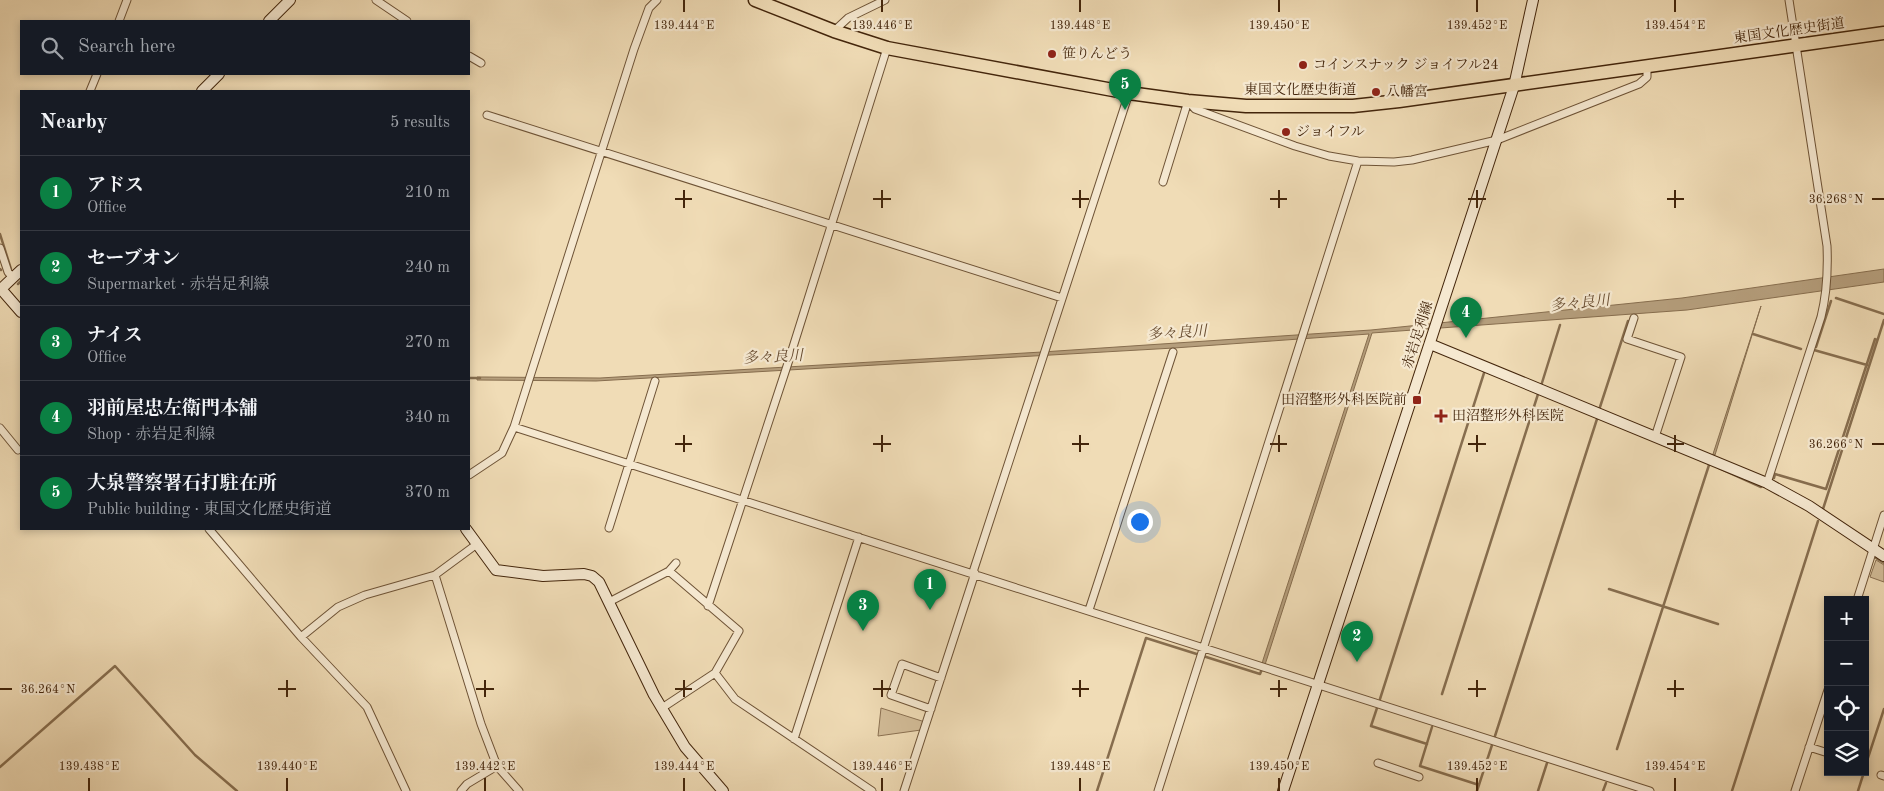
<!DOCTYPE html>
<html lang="en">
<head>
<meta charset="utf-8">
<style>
  :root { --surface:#171b24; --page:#242831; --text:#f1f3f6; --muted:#9ea1a6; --line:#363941; --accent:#0b8043 }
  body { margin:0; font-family:"Old Standard TT","Noto Serif JP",serif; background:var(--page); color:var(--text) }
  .controls { position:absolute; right:15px; bottom:15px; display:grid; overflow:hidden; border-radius:0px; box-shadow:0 2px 8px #0003 }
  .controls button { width:45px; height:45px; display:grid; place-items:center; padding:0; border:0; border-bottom:1px solid var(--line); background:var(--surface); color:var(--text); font:25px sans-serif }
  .you { position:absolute; left:1139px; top:521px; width:18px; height:18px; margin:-12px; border:4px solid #fff; border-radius:50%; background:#1a73e8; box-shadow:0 0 0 8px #1a73e833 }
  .badge { display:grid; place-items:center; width:32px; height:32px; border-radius:50%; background:var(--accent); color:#fff; font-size:16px; font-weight:700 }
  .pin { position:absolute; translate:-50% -41px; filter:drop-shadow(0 1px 2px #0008) }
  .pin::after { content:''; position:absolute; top:26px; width:18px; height:15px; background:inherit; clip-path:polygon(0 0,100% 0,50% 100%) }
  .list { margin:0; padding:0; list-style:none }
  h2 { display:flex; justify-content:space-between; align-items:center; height:65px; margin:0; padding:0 20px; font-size:21px }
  h2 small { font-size:16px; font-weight:400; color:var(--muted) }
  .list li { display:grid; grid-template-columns:32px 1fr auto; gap:15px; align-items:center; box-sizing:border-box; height:75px; padding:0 20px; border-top:1px solid var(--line) }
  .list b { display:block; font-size:19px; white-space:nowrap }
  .list p { margin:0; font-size:16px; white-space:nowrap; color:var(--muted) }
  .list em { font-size:16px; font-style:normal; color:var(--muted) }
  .icon { flex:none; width:28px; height:28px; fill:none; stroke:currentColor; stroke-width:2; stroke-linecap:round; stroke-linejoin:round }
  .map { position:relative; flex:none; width:1884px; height:791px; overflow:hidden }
  .search { position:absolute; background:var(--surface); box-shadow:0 2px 8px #0003; left:20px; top:20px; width:450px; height:55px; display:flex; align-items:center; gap:12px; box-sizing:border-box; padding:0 18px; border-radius:0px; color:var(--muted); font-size:19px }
  .panel { position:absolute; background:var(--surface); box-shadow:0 2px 8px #0003; left:20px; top:90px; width:450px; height:440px; border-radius:0px }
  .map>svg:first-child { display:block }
</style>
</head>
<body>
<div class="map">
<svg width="1884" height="791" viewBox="0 0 1884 791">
  <rect width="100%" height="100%" fill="#f0dcb6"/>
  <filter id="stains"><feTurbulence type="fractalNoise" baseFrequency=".004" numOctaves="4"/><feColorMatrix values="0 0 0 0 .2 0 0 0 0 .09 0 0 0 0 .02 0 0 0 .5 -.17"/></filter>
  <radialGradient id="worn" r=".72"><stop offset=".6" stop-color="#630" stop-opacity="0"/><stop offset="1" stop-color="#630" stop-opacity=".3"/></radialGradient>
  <path fill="#d3bd99" stroke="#8b7152" d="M 1876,560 L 1884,565 L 1884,582 L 1870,577 Z
    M 881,708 L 925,722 L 921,730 L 878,736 Z"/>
  <path fill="#b59e7c" stroke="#876e4f" d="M 1884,269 L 1884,282 L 1687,310 L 1372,333 L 1263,671 L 1261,670 L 1263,660 L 1369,334 L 1174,348 L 596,381 L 477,380 L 477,377 L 485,377 L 600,378 L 1042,352 L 1371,330 L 1682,298 Z
    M 1761,306 L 1715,455 L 1713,454 Z"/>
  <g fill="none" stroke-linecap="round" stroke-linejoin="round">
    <path stroke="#876e4f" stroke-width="2.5" d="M 0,234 L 11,269
      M 0,269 L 1,270
      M 18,284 L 21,281
      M 1836,298 L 1884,314
      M 1753,334 L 1801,349
      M 1816,347 L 1831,301
      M 1814,350 L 1867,365
      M 469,378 L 480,378
      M 1541,386 L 1560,325
      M 1600,407 L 1628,321
      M 1719,468 L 1761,487
      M 1774,478 L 1775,474 L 1826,489 L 1875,339 L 1877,340
      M 1823,509 L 1884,320
      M 1876,558 L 1884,563
      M 1609,589 L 1718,624
      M 1442,694 L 1539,391
      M 1380,699 L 1484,373
      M 1377,708 L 1371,726 L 1427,744
      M 1432,727 L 1420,766 L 1479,785
      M 1495,736 L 1597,419
      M 1617,749 L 1709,465
      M 0,767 L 115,666 L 195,755 L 237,791
      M 1865,767 L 1884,709
      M 1097,791 L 1146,638 L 1260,674 L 1262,669
      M 1477,791 L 1492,745
      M 1538,791 L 1547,763
      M 1603,791 L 1606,783
      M 1732,791 L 1818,521
      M 1858,791 L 1864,772"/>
    <defs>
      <path id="street" d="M 376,0 L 407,21
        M 119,21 L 127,0
        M 834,31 L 848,18 L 885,0
        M 469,56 L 481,63
        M 90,91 L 97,74
        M 1189,102 L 1195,109 L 1295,146 L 1329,156 L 1358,161 L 1394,162 L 1412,160 L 1497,140 L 1639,84 L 1647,77 L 1647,67
        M 487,115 L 1062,298
        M 1163,182 L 1188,101
        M 0,248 L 8,272 L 13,278
        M 1634,318 L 1627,339 L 1681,357 L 1655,437
        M 514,427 L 1650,791
        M 0,428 L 18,450
        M 469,475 L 502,453 L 514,427 L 634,49 L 649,8 L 657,0
        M 1767,483 L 1821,317 C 1827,293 1828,270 1827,246 L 1789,0
        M 609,528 L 655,381
        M 209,529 L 301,637 L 367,707 L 406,791
        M 669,571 L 739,631 L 715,673 L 735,699 L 872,791
        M 973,572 L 1129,93
        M 435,575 L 481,724 L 497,766 L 519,791
        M 1857,600 L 1884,515
        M 609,602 L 669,571 L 676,563
        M 708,606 L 788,363 L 887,48
        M 1089,610 L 1173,352
        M 301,637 L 338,607 L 365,595 L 435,575 L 477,544
        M 662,708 L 715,673
        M 931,709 L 891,695 L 902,664 L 941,678
        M 794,739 L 859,537
        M 1809,747 L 1828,753
        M 1378,763 L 1419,777
        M 1881,775 L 1884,776
        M 461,791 L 467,784 L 497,766
        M 904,791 L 975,573
        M 1158,791 L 1358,161
        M 1795,791 L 1828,690"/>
      <path id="secondary" d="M 269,21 L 290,0
        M 202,91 L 219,74
        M 1,289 L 21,312
        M 0,290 L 21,270
        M 1430,344 L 1767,483 L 1809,506 L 1884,556
        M 466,529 L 496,570 L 543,576 L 584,574 L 592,576 L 599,582 L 654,695 L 685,747 L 723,791
        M 1283,791 L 1514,86 L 1533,0"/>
      <path id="highway" d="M 755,0 L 834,31 L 887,48 L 1129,93 L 1188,101 L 1246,106 L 1353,106 L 1399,101 L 1884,33"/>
    </defs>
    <use href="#street" stroke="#6e5336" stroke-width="9"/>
    <use href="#secondary" stroke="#43250b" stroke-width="12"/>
    <use href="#highway" stroke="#43250b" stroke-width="15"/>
    <use href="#street" stroke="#f5e8d0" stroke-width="7"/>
    <use href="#secondary" stroke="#f5e8d0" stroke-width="10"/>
    <use href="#highway" stroke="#f0dcb6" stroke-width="12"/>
  </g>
  <path fill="none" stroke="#43250b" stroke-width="2" d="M 684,0 L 684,12M 882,0 L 882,12M 1080,0 L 1080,12M 1279,0 L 1279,12M 1477,0 L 1477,12M 1675,0 L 1675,12M 684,190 L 684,208M 882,190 L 882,208M 1080,190 L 1080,208M 1279,190 L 1279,208M 1477,190 L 1477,208M 1675,190 L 1675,208M 675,199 L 692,199M 873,199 L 891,199M 1072,199 L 1089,199M 1270,199 L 1287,199M 1468,199 L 1486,199M 1667,199 L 1684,199M 1872,199 L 1884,199M 684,435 L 684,452M 882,435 L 882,452M 1080,435 L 1080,452M 1279,435 L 1279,452M 1477,435 L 1477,452M 1675,435 L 1675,452M 675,444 L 692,444M 873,444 L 891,444M 1072,444 L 1089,444M 1270,444 L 1287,444M 1468,444 L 1486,444M 1667,444 L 1684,444M 1872,444 L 1884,444M 287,680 L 287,697M 485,680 L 485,697M 684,680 L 684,697M 882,680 L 882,697M 1080,680 L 1080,697M 1279,680 L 1279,697M 1477,680 L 1477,697M 1675,680 L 1675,697M 0,689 L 12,689M 278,689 L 296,689M 476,689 L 494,689M 675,689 L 692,689M 873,689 L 891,689M 1072,689 L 1089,689M 1270,689 L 1287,689M 1468,689 L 1486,689M 1667,689 L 1684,689M 89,778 L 89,791M 287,778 L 287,791M 485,778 L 485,791M 684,778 L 684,791M 882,778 L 882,791M 1080,778 L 1080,791M 1279,778 L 1279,791M 1477,778 L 1477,791M 1675,778 L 1675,791"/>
  <g fill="#8f2418" stroke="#f5e8d0" stroke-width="2">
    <circle cx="1052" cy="54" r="5"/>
    <circle cx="1303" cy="65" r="5"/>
    <circle cx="1376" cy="92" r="5"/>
    <circle cx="1286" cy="132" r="5"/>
    <rect x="1412" y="395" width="10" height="10" rx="2.5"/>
    <path d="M1438.5 408.5h5v5h5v5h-5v5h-5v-5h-5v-5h5z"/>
  </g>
  <g text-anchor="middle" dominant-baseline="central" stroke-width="4.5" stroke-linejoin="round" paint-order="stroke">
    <g font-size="14" fill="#43250b" stroke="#f5e8d0">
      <text transform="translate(1789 31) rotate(-8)">東国文化歴史街道</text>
      <text x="1300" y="90">東国文化歴史街道</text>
      <text transform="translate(1418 335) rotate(-72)">赤岩足利線</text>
    </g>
    <g font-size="14" fill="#43250b" stroke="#f5e8d0" text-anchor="start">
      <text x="1062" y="54">笹りんどう</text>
      <text x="1313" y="65">コインスナック ジョイフル24</text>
      <text x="1386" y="92">八幡宮</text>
      <text x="1296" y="132">ジョイフル</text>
      <text x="1407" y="400" text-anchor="end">田沼整形外科医院前</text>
      <text x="1452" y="416">田沼整形外科医院</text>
    </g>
    <g font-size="15" font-style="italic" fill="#65492d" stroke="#f5e8d0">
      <text transform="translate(1580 304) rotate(-6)">多々良川</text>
      <text transform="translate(1177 334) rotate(-4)">多々良川</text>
      <text transform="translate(773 358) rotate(-3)">多々良川</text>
    </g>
  </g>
  <g font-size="12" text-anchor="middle" fill="#43250b" stroke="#f5e8d0" stroke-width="4.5" stroke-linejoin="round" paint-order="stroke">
    <text x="684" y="29">139.444°E</text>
    <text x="882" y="29">139.446°E</text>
    <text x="1080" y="29">139.448°E</text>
    <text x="1279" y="29">139.450°E</text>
    <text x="1477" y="29">139.452°E</text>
    <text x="1675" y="29">139.454°E</text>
    <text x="1836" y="203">36.268°N</text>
    <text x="1836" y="448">36.266°N</text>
    <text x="48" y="693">36.264°N</text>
    <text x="89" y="770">139.438°E</text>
    <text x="287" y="770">139.440°E</text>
    <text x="485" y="770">139.442°E</text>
    <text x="684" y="770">139.444°E</text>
    <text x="882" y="770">139.446°E</text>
    <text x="1080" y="770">139.448°E</text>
    <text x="1279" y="770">139.450°E</text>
    <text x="1477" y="770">139.452°E</text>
    <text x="1675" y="770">139.454°E</text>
  </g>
  <rect width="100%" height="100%" filter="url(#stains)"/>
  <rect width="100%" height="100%" fill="url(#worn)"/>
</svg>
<div class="controls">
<button>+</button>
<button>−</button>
<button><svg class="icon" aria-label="locate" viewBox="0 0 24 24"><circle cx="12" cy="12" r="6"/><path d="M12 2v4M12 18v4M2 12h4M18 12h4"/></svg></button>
<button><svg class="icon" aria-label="layers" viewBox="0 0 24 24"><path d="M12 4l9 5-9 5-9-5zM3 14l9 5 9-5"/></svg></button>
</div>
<div class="you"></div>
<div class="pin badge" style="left:930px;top:610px">1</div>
<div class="pin badge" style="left:1357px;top:662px">2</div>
<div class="pin badge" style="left:863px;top:631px">3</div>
<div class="pin badge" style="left:1466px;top:338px">4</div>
<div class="pin badge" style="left:1125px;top:110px">5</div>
<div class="search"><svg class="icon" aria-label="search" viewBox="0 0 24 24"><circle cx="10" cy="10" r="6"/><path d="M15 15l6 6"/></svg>Search here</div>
<section class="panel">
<h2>Nearby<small>5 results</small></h2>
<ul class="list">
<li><span class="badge">1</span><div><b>アドス</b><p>Office</p></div><em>210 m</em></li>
<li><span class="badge">2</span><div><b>セーブオン</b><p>Supermarket · 赤岩足利線</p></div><em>240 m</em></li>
<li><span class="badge">3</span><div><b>ナイス</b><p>Office</p></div><em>270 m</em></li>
<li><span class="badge">4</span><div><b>羽前屋忠左衛門本舗</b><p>Shop · 赤岩足利線</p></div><em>340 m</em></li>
<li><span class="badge">5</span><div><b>大泉警察署石打駐在所</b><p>Public building · 東国文化歴史街道</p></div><em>370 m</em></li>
</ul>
</section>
</div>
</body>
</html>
